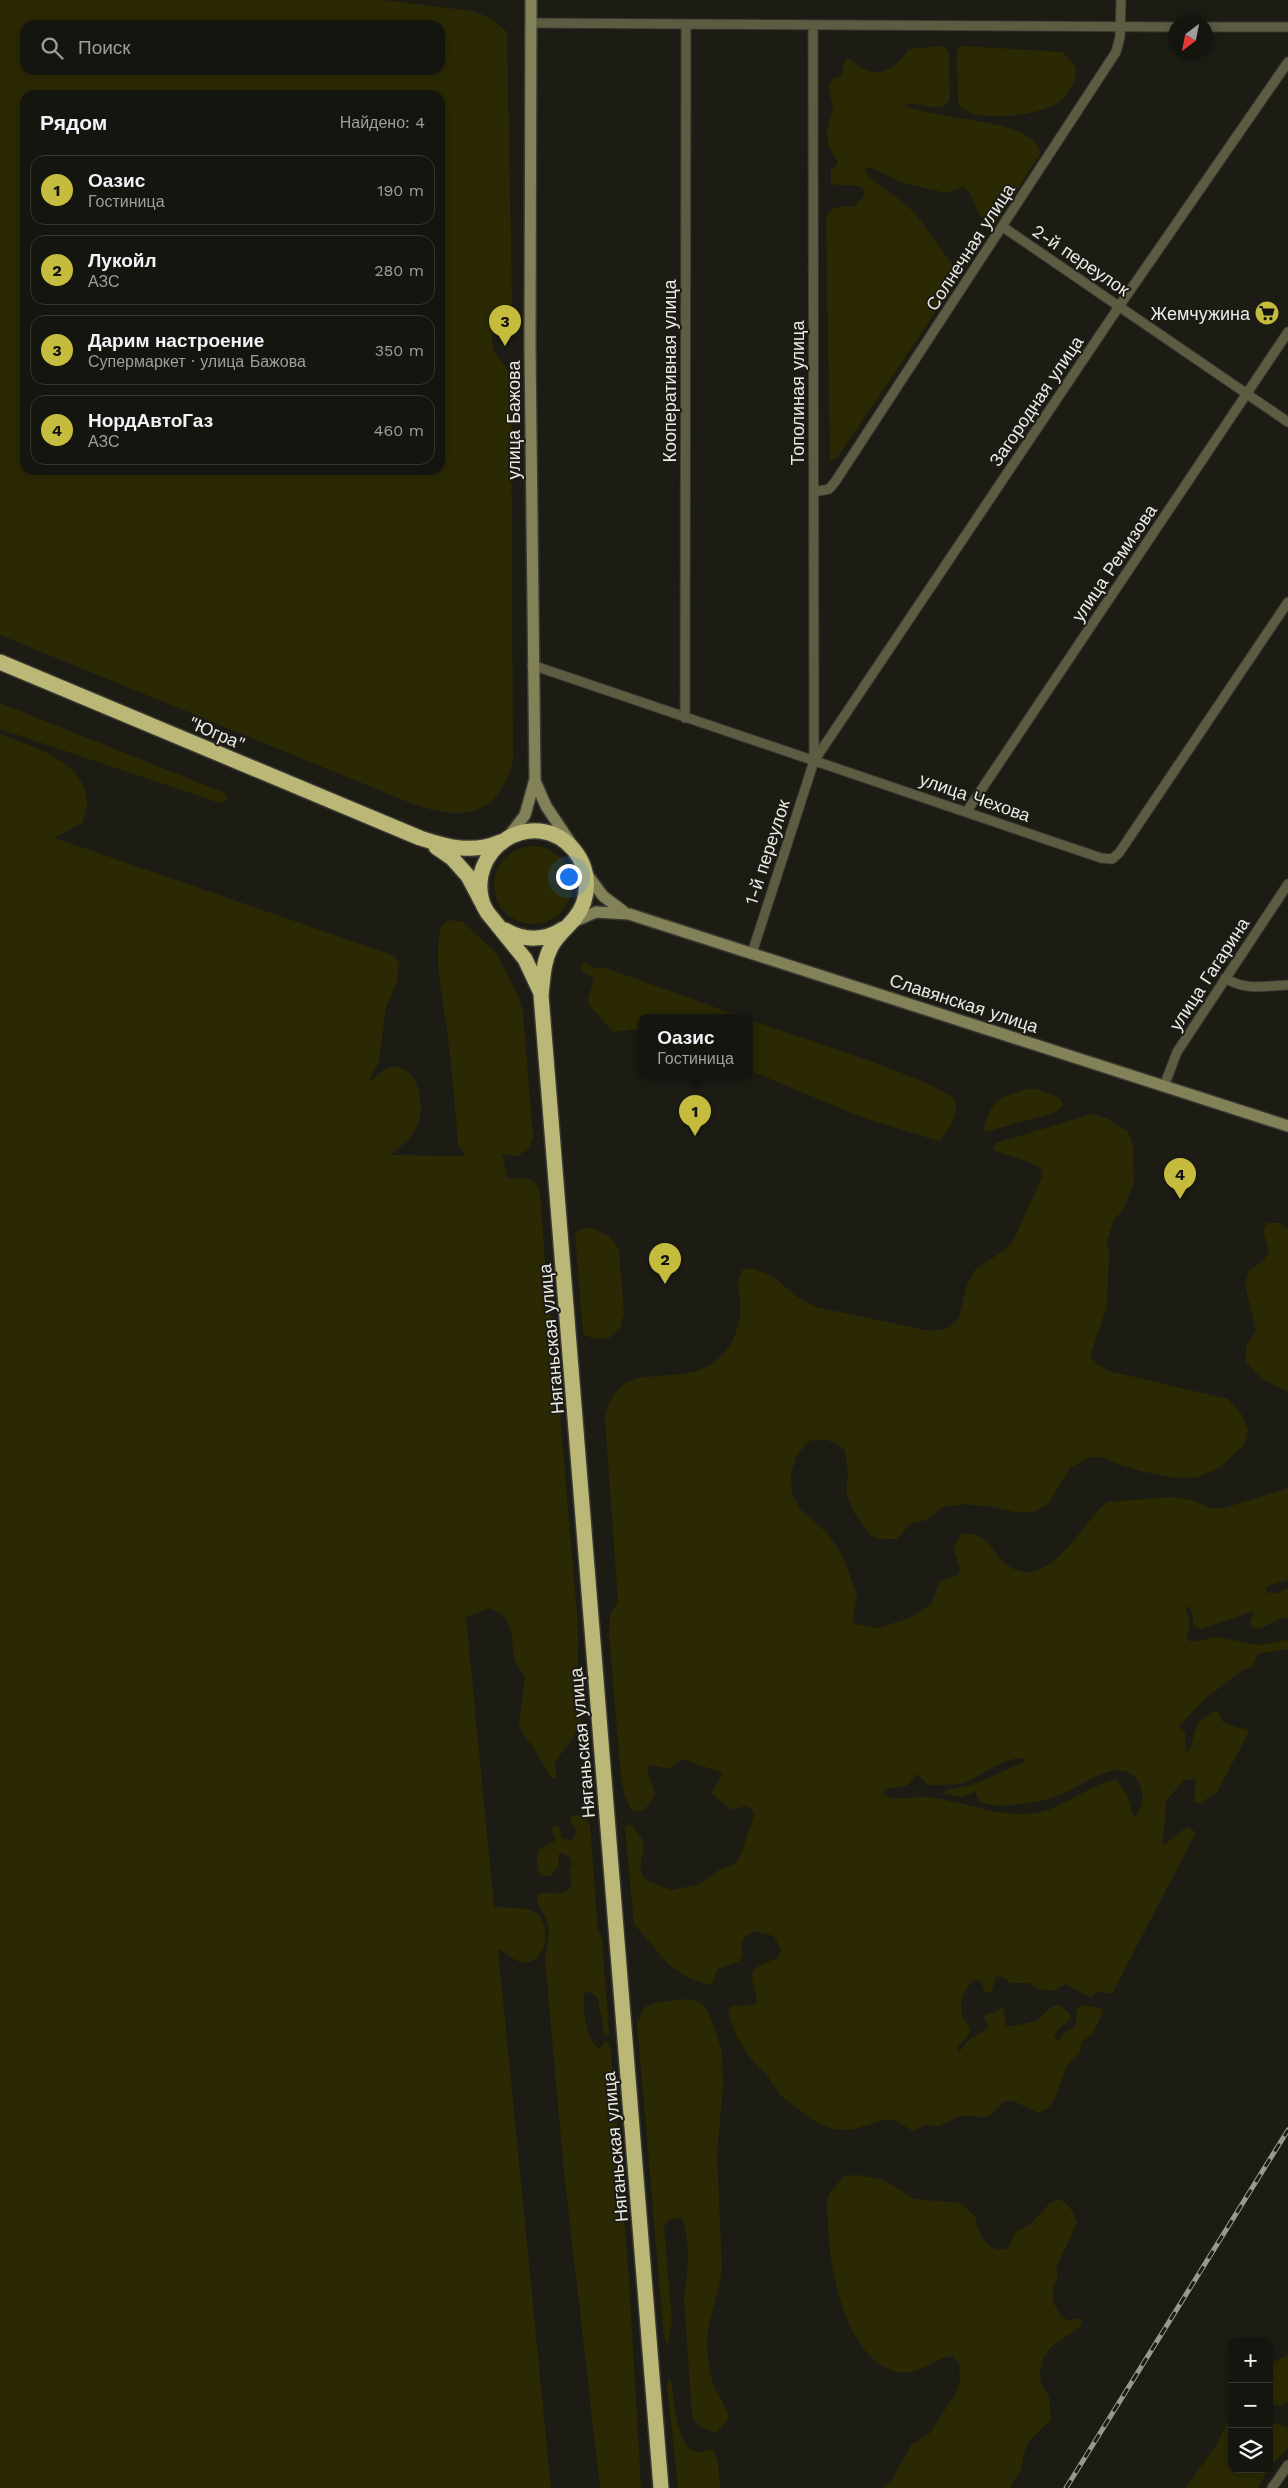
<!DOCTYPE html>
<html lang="ru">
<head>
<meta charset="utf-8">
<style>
  :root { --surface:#151510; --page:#22221e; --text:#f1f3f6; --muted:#9d9f9f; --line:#343430; --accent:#c5bc3d }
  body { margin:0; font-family:"Work Sans",sans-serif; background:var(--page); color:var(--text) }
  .controls { position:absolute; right:15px; bottom:15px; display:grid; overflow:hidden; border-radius:10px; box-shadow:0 2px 8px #0003 }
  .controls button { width:45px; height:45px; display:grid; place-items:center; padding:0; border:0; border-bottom:1px solid var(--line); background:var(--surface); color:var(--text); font:25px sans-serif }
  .compass { position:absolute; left:1168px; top:15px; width:45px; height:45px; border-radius:50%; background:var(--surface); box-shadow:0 2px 8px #0003; rotate:212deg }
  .you { position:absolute; left:568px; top:876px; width:18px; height:18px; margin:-12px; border:4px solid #fff; border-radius:50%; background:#1a73e8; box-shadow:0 0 0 8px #1a73e833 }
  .badge { display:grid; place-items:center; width:32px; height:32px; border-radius:50%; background:var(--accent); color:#111; font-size:16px; font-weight:700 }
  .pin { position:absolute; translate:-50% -41px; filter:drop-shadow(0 1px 2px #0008) }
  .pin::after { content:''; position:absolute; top:26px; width:18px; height:15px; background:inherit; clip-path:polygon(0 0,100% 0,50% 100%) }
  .popup { position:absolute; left:638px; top:1014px; width:115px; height:65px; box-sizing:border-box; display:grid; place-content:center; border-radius:10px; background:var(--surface); filter:drop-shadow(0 1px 4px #0005); font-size:16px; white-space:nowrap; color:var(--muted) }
  .popup b { font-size:19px; color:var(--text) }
  .popup::after { content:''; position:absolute; left:50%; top:100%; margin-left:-10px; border:10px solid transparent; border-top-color:var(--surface) }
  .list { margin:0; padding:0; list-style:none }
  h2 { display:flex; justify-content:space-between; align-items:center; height:65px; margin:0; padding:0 20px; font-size:21px }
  h2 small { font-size:16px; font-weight:400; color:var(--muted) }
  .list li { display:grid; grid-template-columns:32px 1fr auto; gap:15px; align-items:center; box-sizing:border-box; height:70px; margin:0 10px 10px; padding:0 10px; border:1px solid var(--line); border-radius:15px }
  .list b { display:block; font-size:19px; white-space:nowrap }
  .list p { margin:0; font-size:16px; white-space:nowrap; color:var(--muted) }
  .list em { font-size:16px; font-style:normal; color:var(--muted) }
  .icon { flex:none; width:28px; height:28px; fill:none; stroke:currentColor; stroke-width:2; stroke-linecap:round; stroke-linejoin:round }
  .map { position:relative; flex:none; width:1288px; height:2488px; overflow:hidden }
  .search { position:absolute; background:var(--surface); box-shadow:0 2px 8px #0003; left:20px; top:20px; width:425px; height:55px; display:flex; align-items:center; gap:12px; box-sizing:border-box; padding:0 18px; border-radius:15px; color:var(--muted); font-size:19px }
  .panel { position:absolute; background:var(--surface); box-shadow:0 2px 8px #0003; left:20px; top:90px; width:425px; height:385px; border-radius:15px }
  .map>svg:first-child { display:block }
</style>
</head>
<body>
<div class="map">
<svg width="1288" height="2488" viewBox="0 0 1288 2488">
  <rect width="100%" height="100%" fill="#1c1c15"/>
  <path fill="#2b2903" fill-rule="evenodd" d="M 0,0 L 383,0 L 473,11 L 490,18 L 507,32 L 512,304 L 506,317 L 494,329 L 492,340 L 494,352 L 511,374 L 513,760 C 499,817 462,821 413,804 L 0,635 ZM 25,25 L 440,25 L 440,70 L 25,70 ZM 25,95 L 440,95 L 440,470 L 25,470 Z
    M 940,46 L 946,48 L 949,55 L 950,99 C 940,117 920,100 905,105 C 933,121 1039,118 1040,154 L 996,223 L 991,224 C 973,218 977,195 963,187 L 946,193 L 901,182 L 872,168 L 867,168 L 865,171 C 875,185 891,192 904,203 C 924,219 934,243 951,262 C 954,266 959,265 963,271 L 837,458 L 830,461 L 826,220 C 829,204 841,207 855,206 L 864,196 L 864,189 C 853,182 843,188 831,183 L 831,169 L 837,165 L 837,160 L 828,146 L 827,130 L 833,107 L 828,86 L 833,78 L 841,76 L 845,60 L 848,58 C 853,61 857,65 861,68 C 882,80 898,65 909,49 Z
    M 962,46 L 1062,52 C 1075,62 1081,72 1071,87 C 1067,94 1063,100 1056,104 C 1035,115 972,126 958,103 L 957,56 L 957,50 Z
    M 0,703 L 225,793 L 228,800 L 220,803 L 0,729 Z
    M 0,734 C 31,746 88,762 87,804 C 87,809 84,817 82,823 L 55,838 L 395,956 L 399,964 L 397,982 L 386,1007 L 379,1062 L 368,1082 C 375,1078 384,1067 394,1067 C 419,1067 425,1105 418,1123 C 413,1138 402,1145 391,1155 L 466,1156 L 458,1144 C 455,1106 452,1068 447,1030 C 443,998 434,965 440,932 C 441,926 444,923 449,920 L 463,922 L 496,953 L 518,995 L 523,1012 L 533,1137 L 530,1147 L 518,1156 L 502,1154 L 508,1179 C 522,1177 534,1175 540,1191 L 548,1307 L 552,1319 L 578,1627 L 578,1692 L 583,1707 L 582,1718 L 573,1738 L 554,1763 L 557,1774 L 555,1778 L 551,1778 L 534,1748 L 523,1735 L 519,1723 L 525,1677 C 522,1672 517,1666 515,1660 C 510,1639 516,1618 490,1608 L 466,1617 L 494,1907 C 506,1908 524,1906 536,1913 C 553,1925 546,1967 521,1962 C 512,1960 506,1952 498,1949 L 551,2488 L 0,2488 Z
    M494 885a39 39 0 1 1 78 0a39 39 0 1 1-78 0Z
    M 586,962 L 595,968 L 606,968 L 742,1017 L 641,1017 L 641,1029 L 613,1032 L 589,1005 L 588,998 L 594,981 L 592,977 L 581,970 L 582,965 Z
    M 749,1020 C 778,1030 943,1082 954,1100 C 961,1112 947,1133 939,1141 L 861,1117 L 749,1070 Z
    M 1027,1089 L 1037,1089 L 1060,1098 L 1063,1105 L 1059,1110 L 1050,1114 L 985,1132 C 983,1126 986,1122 988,1116 C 996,1095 1008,1096 1027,1089 Z
    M 1092,1114 L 1108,1119 L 1128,1132 L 1133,1146 L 1134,1183 L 1124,1208 L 1113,1222 L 1107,1241 L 1109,1255 L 1107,1307 L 1090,1356 L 1097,1364 L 1109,1371 L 1228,1399 L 1242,1415 L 1248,1430 L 1244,1445 L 1219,1468 L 1199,1477 L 1178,1478 L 1144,1472 L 1120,1465 L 1103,1457 L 1090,1457 L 1070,1468 L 1049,1503 L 1034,1512 L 1015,1512 L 994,1507 L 964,1504 L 943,1507 L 926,1520 L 910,1524 L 897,1539 L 881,1539 L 871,1536 L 853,1511 L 846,1491 L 848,1472 L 845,1450 C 833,1440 825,1438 809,1441 L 796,1456 L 791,1474 L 792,1494 L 801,1510 L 826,1532 L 842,1554 L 857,1595 L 853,1620 L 855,1624 L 876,1628 L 908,1619 L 931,1604 L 940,1581 L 958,1575 L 960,1570 L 953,1548 L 962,1533 C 988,1535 987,1544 1002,1560 C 1044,1602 1081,1523 1107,1502 L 1171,1497 L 1192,1500 L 1210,1508 L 1224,1508 L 1288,1488 L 1288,1580 L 1270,1585 L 1265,1589 L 1268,1593 L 1276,1593 L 1288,1588 L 1288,1618 C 1275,1618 1266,1629 1253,1628 L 1250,1624 L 1254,1611 L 1200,1629 L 1194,1626 L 1191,1608 L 1185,1606 L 1190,1622 L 1187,1639 L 1192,1642 L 1217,1637 L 1258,1645 L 1288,1640 L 1288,1649 L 1258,1654 L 1252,1667 L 1240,1672 L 1206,1698 L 1179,1726 L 1185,1732 L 1186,1752 L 1190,1749 L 1198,1722 L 1216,1710 L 1220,1714 L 1222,1721 L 1235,1727 L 1248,1730 L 1248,1734 L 1217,1792 L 1199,1804 L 1194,1801 L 1196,1781 L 1194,1779 L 1184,1780 L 1166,1801 L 1163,1844 C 1172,1842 1179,1830 1189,1827 L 1195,1832 L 1193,1838 L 1112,1994 L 1098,1991 L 1092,1997 L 1087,1996 L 1066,1984 L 1052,1991 L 1038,1989 L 1029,1983 L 1011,1983 L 1002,1977 L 996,1976 L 991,1993 L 985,1992 L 982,1983 L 976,1979 C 964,1988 957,2002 963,2017 C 965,2022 970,2025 970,2030 C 970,2038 961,2041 957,2048 L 958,2053 L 970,2039 L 989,2027 L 984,2019 L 986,2014 L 994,2013 L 1001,2008 L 1004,2009 L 1006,2026 C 1009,2027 1036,2022 1038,2020 C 1045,2014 1050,2003 1061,2006 L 1071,2016 C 1068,2026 1056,2027 1054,2038 L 1058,2041 L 1065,2032 L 1075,2027 L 1078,2007 L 1083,2005 L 1103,2009 L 1103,2012 L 1093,2034 L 1081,2042 L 1080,2053 C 1055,2069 1064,2104 1039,2113 L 1011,2100 L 1002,2103 L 992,2114 L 985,2117 L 961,2116 L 936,2127 L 926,2125 L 912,2131 L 897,2121 L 888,2119 L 851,2130 L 832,2129 L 819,2124 L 781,2096 L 767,2075 L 752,2060 L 736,2036 L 728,2012 L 731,2006 L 754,2005 L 757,2001 L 752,1980 L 753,1971 L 760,1965 L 778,1958 L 781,1950 L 774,1936 L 754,1931 L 745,1937 L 741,1942 L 743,1956 L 739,1962 L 718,1969 L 712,1983 L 707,1985 L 689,1978 L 668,1964 L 634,1924 L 625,1828 L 627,1825 L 632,1825 L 642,1839 L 644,1846 L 640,1866 L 642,1875 L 647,1881 L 672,1890 L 700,1884 L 720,1869 L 735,1864 L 741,1854 L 754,1815 L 752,1809 L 746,1806 L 732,1810 L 711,1793 L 723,1773 L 682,1759 L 669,1769 L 651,1765 L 647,1768 L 655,1794 C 650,1804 644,1815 632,1810 L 625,1797 L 621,1778 L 609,1634 L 610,1614 L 618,1602 L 605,1418 C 620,1347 683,1399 724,1353 C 736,1340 741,1320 740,1303 C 739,1290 736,1281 742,1270 L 751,1268 L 774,1277 L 797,1297 L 816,1307 L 930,1331 L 949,1328 L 959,1318 L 967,1285 L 975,1270 L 1004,1250 L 1014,1239 L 1042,1177 L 1042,1170 C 1029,1158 1008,1158 993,1149 L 996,1143 ZM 1021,1758 L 1026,1760 L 1024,1762 L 972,1785 L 946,1790 L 944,1794 L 963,1797 L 975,1791 C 977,1796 979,1801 984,1803 C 997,1809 1039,1802 1052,1798 C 1073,1791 1090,1776 1111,1771 C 1139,1765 1151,1797 1136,1816 L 1132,1814 L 1128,1798 L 1117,1780 C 1098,1779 1064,1808 1040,1812 C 1003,1820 963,1801 927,1797 C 914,1795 893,1804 883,1793 L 885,1789 L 906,1786 L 917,1774 L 928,1785 C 939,1784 953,1786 963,1783 C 984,1775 999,1760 1021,1758 Z
    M 1267,1223 L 1280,1223 L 1288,1229 L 1288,1392 L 1261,1378 L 1245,1361 L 1247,1344 L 1256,1331 L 1245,1285 L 1249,1271 L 1263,1261 L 1269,1252 L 1263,1231 Z
    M 590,1227 L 609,1236 L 619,1250 L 624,1313 L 620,1328 L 609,1338 L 595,1339 L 583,1334 L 575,1232 Z
    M 576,1815 L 586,1818 L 590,1825 L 598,1931 L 602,1939 L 609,2034 L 607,2036 L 604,2034 L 598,1998 L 589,1992 L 584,1993 C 583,2009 585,2040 600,2049 L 605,2041 L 608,2042 L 611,2052 L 629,2281 L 641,2488 L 600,2488 L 564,2172 L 545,1959 C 547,1948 551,1934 547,1922 C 544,1912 537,1907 537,1896 L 541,1893 C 553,1892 565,1897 572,1885 L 569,1873 L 572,1863 L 569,1856 L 560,1853 L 558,1856 L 559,1865 L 551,1876 L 542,1876 C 535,1869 537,1860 538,1850 L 556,1840 L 551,1831 L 553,1826 L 558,1824 L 562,1838 L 571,1840 L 574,1838 L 576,1830 L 570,1821 L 571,1817 Z
    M 682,1999 L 697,2001 L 704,2006 L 712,2020 L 722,2053 L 723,2087 L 717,2154 L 722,2269 C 716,2314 699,2329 712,2379 C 715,2394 726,2404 729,2418 L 716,2433 L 700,2427 L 692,2417 L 684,2295 C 688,2276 691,2235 681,2218 L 670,2219 L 664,2227 L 672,2321 L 668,2345 L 664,2338 L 637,2022 L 645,2007 L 654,2003 Z
    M 858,2175 L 884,2180 L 914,2199 L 960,2203 L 975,2216 C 978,2232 988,2256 1008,2248 L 1015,2232 L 1029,2225 L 1051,2202 L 1059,2199 C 1069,2204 1074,2212 1077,2223 L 1056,2268 L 1058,2277 C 1047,2294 1053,2309 1068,2321 L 1078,2318 L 1082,2319 L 1081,2326 L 1051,2347 L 1043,2359 L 1040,2374 L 1041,2383 L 1049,2396 L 1051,2420 L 1030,2440 L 1025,2450 L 1020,2471 L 1010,2488 L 883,2488 L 891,2482 L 911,2445 L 930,2433 L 955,2394 L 960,2381 L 959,2363 L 952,2356 C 930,2358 916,2382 888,2369 C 843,2347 829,2267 828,2223 C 828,2216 825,2203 828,2197 C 831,2189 840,2182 844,2176 Z
    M 1288,2355 L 1288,2401 L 1280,2406 L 1269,2403 L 1269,2366 L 1271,2363 Z
    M 669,2379 L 672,2384 C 673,2400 677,2445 694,2451 C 699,2453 705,2451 710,2449 L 714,2451 L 718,2463 L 720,2488 L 678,2488 L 667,2384 Z
    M 1231,2414 L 1232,2469 L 1268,2469 L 1258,2488 L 1185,2488 L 1217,2444 Z
    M 1269,2421 L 1288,2428 L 1288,2448 L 1269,2468 Z"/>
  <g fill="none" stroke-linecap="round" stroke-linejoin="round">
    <defs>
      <path id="street" d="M 531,23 L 1176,27
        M 813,25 L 814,760
        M 1206,27 L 1288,27
        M 1003,227 L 1288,422
        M 814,492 L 829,489 L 835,482 L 1116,52 L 1120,37 L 1121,0
        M 532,665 L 1101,858 L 1112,859 L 1119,853 L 1288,602
        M 685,718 L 686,24
        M 967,811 L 1288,332
        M 752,953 L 814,761 L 1120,305 L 1288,62
        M 1225,978 C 1245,991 1265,986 1288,985
        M 1164,1086 L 1177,1052 L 1288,884
        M 1272,2488 L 1288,2465"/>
      <path id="secondary" d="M 535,781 L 546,806 L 572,845
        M 509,836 L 525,815 L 535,779 L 530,346 L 531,0
        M 586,873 L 603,896 L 623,911
        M 573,922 L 596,912 L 629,914 L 1288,1126"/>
      <path id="highway" d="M 0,662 L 420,838 C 447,847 473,854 500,842
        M 436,847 L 452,858 L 468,876 L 487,912 L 525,959 L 541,993
        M 484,907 C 462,850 534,803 574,850 C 590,869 591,898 575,918 C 567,928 557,935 551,947 C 543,962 543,979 541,995 L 661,2488
        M 505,930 C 524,941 545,941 563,929"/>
    </defs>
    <use href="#street" stroke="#393932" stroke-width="11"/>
    <use href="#secondary" stroke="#393932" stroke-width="14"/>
    <use href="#highway" stroke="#393932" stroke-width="18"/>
    <use href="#street" stroke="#5d5c43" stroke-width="9"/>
    <use href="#secondary" stroke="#838158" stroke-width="11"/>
    <use href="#highway" stroke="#bbb776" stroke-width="15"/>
    <defs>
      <path id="rail" d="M 1066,2488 L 1288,2130"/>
    </defs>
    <use href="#rail" stroke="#989792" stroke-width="5"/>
    <use href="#rail" stroke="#1c1c15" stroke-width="3" stroke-dasharray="9" stroke-linecap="butt"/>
  </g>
  <defs>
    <symbol id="supermarket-disc" viewBox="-11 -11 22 22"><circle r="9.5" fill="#c5bc3d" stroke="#1c1c15"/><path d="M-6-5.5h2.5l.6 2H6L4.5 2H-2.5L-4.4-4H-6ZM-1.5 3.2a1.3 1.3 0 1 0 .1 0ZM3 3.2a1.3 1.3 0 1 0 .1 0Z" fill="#111"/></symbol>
  </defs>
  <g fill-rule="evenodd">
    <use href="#supermarket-disc" x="1253" y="299" width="28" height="28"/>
  </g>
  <g text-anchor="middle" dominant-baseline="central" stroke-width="4" stroke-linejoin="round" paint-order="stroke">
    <g font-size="18" fill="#ebeae6" stroke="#1c1c15">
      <text transform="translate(970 247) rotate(-57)">Солнечная улица</text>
      <text transform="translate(1081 260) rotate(34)">2-й переулок</text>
      <text transform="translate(669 371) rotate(-90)">Кооперативная улица</text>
      <text transform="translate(797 393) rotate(-90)">Тополиная улица</text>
      <text transform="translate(1036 401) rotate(-56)">Загородная улица</text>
      <text transform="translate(513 420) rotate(-90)">улица Бажова</text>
      <text transform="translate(1114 563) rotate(-56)">улица Ремизова</text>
      <text transform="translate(217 733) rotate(23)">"Югра"</text>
      <text transform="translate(975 797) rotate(19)">улица Чехова</text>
      <text transform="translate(767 852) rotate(-72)">1-й переулок</text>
      <text transform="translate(1209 974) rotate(-57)">улица Гагарина</text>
      <text transform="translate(964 1003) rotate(18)">Славянская улица</text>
      <text transform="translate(551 1339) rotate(-95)">Няганьская улица</text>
      <text transform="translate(582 1743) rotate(-95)">Няганьская улица</text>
      <text transform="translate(615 2147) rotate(-95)">Няганьская улица</text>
    </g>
    <g font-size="18" fill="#ebeae6" stroke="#1c1c15" text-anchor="end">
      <text x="1250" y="313">Жемчужина</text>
    </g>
  </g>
</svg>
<div class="controls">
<button>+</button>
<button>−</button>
<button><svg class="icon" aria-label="layers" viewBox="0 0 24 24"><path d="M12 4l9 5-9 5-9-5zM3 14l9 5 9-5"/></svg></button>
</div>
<svg class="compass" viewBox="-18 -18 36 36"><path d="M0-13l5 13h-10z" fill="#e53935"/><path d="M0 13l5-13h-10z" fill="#9d9f9f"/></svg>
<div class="you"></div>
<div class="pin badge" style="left:695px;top:1136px">1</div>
<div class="popup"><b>Оазис</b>Гостиница</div>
<div class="pin badge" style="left:665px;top:1284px">2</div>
<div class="pin badge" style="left:505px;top:346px">3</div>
<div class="pin badge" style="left:1180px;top:1199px">4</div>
<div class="search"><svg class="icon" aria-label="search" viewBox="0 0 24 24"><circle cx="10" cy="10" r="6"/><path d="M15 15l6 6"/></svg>Поиск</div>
<section class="panel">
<h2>Рядом<small>Найдено: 4</small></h2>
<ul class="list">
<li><span class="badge">1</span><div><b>Оазис</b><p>Гостиница</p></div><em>190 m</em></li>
<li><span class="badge">2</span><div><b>Лукойл</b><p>АЗС</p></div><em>280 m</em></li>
<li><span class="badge">3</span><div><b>Дарим настроение</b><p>Супермаркет · улица Бажова</p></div><em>350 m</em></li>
<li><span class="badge">4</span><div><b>НордАвтоГаз</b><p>АЗС</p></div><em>460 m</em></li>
</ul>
</section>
</div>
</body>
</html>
